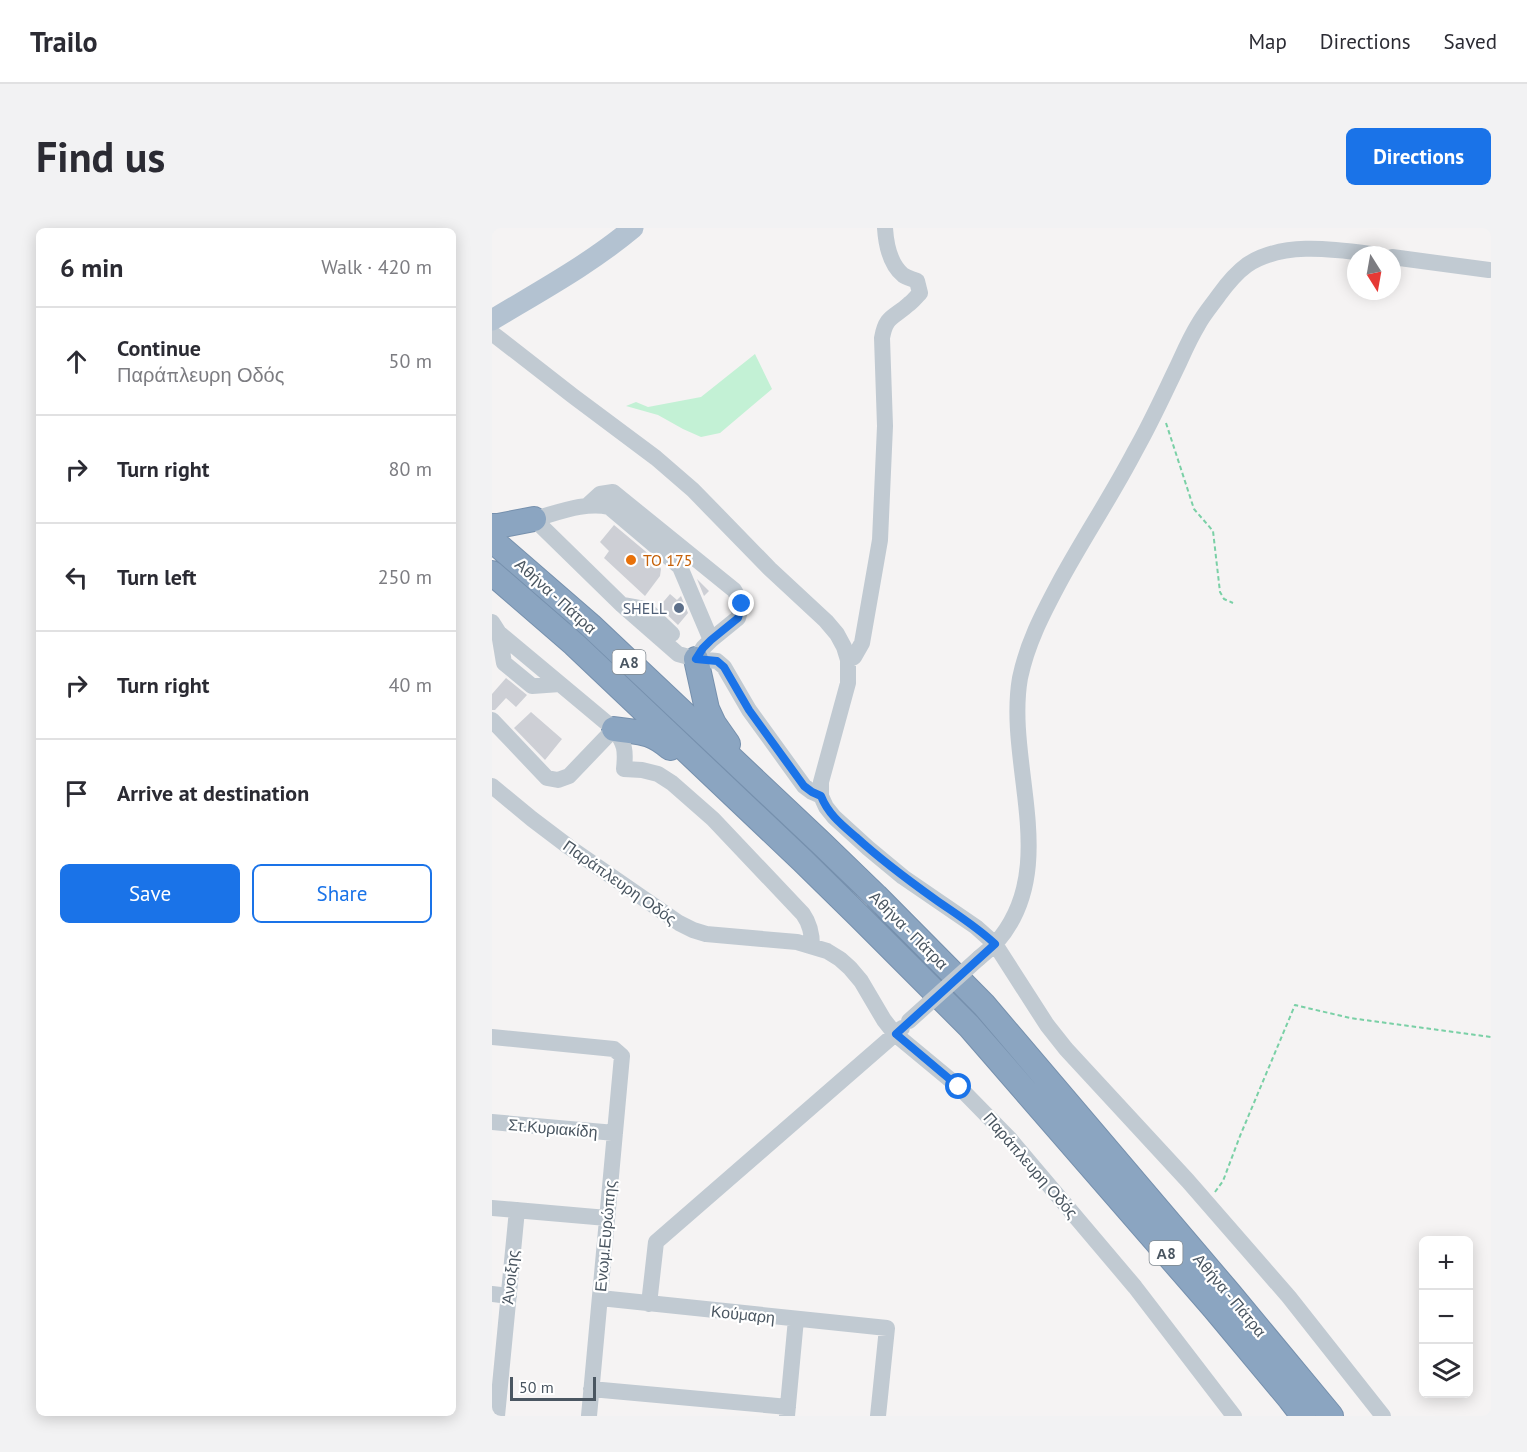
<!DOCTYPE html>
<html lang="en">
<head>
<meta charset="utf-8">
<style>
  :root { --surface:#fff; --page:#f2f2f3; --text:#2b2b33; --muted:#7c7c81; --line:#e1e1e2; --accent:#1a73e8 }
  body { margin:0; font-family:"PT Sans",sans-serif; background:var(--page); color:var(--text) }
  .controls { position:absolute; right:18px; bottom:18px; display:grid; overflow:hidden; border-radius:9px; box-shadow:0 3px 15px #0003 }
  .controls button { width:54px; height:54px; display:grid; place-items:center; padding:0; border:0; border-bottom:2px solid var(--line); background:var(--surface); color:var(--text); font:30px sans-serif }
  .compass { position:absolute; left:855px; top:18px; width:54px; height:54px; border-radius:50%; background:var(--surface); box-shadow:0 3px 15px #0003; rotate:169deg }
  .scale { position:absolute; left:18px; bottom:15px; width:86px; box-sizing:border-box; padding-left:6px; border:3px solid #4a5661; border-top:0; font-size:16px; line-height:21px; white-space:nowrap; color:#4a5661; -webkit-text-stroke:4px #fff; paint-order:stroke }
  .stop { position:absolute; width:18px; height:18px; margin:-14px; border:4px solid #1a73e8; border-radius:50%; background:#fff }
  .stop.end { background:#1a73e8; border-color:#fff; box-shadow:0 2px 6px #0008 }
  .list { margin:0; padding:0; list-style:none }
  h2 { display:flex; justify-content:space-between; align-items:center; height:78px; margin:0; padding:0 24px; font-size:26px }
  h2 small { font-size:20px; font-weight:400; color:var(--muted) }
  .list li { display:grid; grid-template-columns:39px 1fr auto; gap:18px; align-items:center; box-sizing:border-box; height:108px; padding:0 24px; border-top:2px solid var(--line) }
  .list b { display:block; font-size:22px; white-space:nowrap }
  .list p { margin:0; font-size:20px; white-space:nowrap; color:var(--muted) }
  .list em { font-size:20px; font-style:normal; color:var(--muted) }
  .actions { display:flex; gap:12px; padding:18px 24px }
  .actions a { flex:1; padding:14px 0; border:2px solid var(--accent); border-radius:9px; text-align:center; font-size:21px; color:var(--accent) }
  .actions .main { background:var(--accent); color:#fff }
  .icon { flex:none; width:33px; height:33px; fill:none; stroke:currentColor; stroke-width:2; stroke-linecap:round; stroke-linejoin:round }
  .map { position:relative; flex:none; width:999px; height:1188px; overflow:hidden; border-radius:9px }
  header { display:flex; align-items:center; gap:36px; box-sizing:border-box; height:84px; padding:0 30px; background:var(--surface); border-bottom:2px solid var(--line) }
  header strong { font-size:28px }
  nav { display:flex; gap:33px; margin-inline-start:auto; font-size:21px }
  .intro { display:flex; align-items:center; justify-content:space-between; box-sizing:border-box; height:144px; padding:0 36px }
  h1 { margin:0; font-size:42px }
  .button { padding:15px 27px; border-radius:9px; background:var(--accent); color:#fff; font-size:21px; font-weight:700 }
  main { display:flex; gap:36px; padding:0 36px }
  aside { flex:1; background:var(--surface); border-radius:9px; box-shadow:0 3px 15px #0003 }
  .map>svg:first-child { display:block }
</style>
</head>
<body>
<header>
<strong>Trailo</strong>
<nav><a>Map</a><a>Directions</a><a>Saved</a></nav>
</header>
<div class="intro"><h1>Find us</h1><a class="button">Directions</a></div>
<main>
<aside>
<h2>6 min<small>Walk · 420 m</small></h2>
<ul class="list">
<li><svg class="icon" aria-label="ahead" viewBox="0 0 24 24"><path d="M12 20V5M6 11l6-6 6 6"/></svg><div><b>Continue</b><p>Παράπλευρη Οδός</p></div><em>50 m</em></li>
<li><svg class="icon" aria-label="right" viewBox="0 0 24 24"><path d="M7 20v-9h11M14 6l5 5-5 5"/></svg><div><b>Turn right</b></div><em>80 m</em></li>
<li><svg class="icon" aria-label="left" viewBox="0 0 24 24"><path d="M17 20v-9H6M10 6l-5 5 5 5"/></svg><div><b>Turn left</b></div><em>250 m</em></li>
<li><svg class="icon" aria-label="right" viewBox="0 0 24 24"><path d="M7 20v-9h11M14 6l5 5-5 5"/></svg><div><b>Turn right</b></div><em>40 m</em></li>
<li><svg class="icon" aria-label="arrive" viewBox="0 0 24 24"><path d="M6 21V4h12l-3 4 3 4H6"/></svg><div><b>Arrive at destination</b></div></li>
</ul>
<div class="actions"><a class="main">Save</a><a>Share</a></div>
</aside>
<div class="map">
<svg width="999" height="1188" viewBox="0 0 999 1188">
  <rect width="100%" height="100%" fill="#f5f3f3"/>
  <path fill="#c3f1d5" d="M 263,126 L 280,161 L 228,205 L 209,209 L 191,201 L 166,187 L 134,178 L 144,174 L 156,179 L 209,169 Z"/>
  <path fill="#cdcfd5" d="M 122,297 L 165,333 L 169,341 L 168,348 L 153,368 L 112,330 L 117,323 L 108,314 Z
    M 205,351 L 217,363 L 212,368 Z
    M 178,366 L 185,372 L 189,368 L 196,385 L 186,397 L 167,379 Z
    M 14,450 L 35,467 L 24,479 L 14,470 L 3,482 L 0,482 L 0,466 Z
    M 39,484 L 70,511 L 53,532 L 22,500 Z"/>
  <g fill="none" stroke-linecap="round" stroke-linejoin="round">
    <defs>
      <path id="highway" d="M 0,298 L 6,298 L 42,291
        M 0,312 L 98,397 L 328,614 L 384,668 L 492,777 L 737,1065 L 839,1188
        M 0,345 L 82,416 L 310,632 L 367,688 L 477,798 L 722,1080 L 798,1171 L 811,1188
        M 204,431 L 215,481 L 222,496 L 236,516
        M 122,501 C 147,505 157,502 178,520"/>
    </defs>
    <use href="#highway" stroke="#7690ad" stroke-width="26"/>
    <path stroke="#7ad0a6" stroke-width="2" stroke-dasharray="4.5 3" stroke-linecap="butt" d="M 674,195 L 702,281 L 721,303 L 728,364 L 732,371 L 741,375
      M 723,964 L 731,953 L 748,908 L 803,777 L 858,790 L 999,809"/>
    <path stroke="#c1cad2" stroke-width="16" d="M 900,29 L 997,42
      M 0,105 L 81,168 L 164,230 L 201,262 L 278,341 L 334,393 L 345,406 L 352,419 L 356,432 L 356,455 L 329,554 L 329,568 L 334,579 L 342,589 L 376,620 L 411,649 L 484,699 L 503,716 L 555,797 L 574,821 L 696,953 L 797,1069 L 891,1188
      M 96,277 L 108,266 L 121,264 L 242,362 L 250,376 L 246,390 L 219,412
      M 42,291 L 130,377 L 186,426 L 204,431 L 225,433 L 232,439 L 257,482 L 312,558 L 320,564 L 329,568
      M 42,291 C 65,285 94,273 117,279 L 188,339 L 219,412 L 211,420 L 204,431
      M 132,377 L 154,381 L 180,406
      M 0,394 L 7,405 L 122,501 C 133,516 134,522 132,541 L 150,542 L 166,546 L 180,555 L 221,591 L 311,686 C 318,696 320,705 320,718
      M 7,405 L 12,435 L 40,458 L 68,456
      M 356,432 L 362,429 L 370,415 L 388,312 L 393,198 L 390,110 C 394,87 402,90 417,76 C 421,73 424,69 428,65 L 425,53 C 421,51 415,50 411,47 C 398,36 394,16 393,0
      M 0,492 L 55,550 L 66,552 L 77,548 L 122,501
      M 0,558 L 40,591 L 77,619 L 187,695 L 201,702 L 214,706 L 305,714 L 335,723 L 348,731 L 358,740 L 369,753 L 392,792 L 403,806 L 467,859 L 517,910 L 643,1059 L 742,1188
      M 487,730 C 493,725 499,720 504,715 C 570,640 513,536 528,450 C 535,416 550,387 566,357 C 590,312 619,269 643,223 C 659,195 672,166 686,137 C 692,124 698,110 706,97 C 712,86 720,77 727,67 C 735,56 744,45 755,37 C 792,12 847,22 888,27
      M 0,809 L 122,821 L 130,828 L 97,1188
      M 0,894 L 123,905
      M 0,980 L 115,990
      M 0,1066 L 17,1068
      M 108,1070 L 395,1100 L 386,1188
      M 157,1076 L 164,1014 L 410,800
      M 99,1161 L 296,1179
      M 5,1188 L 25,982
      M 295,1188 L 304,1091"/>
    <path stroke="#b3c2d1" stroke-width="21" d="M 0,92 C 48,63 98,36 141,0"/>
    <use href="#highway" stroke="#8ba5c1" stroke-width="24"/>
    <path stroke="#c1cad2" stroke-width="16" d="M 417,793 L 487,730"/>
  </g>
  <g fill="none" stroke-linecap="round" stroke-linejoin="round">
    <path stroke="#1a73e8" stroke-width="8" d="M 250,376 L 246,390 L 219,412 L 211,420 L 204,431 L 225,433 L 232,439 L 257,482 L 312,558 L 320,564 L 329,568 C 336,586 350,597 364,609 C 389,632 416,652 444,672 C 464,686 485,699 503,716 L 404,806 L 467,859"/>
  </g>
  <circle fill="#e8710a" stroke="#fff" stroke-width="2" cx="139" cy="332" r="6"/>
  <circle fill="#5c6f8a" stroke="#fff" stroke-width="2" cx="187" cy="380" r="6"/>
  <g text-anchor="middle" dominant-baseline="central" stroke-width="4.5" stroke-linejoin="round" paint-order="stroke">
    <g fill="#fff" stroke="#808990" stroke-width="1.5">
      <rect x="120.5" y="422" width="33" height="24" rx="4.5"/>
      <rect x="657.5" y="1013" width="33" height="24" rx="4.5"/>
    </g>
    <g font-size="15" font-weight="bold" fill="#4a5661">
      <text x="137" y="434">Α8</text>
      <text x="674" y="1025">Α8</text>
    </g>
    <g font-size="16" fill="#c56008" stroke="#fff" text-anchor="start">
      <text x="151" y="332">TO 175</text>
    </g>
    <g font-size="16" fill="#4a5661" stroke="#fff">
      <text transform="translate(64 368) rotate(42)">Αθήνα - Πάτρα</text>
      <text transform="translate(128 654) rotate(35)">Παράπλευρη Οδός</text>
      <text transform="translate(417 702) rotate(45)">Αθήνα - Πάτρα</text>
      <text transform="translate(61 900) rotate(5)">Στ.Κυριακίδη</text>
      <text transform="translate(539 937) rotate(49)">Παράπλευρη Οδός</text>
      <text transform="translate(113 1008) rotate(-85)">Ενωμ.Ευρώπης</text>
      <text transform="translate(18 1049) rotate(-84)">Άνοιξης</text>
      <text transform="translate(738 1067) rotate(50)">Αθήνα - Πάτρα</text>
      <text transform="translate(251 1086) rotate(6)">Κούμαρη</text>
    </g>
    <g font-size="16" fill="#4e5e75" stroke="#fff" text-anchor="end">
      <text x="175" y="380">SHELL</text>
    </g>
  </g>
</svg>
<div class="controls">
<button>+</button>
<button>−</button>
<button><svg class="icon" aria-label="layers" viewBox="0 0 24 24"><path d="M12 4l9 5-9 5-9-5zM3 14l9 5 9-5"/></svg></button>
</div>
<svg class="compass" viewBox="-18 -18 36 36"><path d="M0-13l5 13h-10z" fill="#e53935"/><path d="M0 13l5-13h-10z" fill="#7c7c81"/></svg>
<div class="scale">50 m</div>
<div class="stop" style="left:467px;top:859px"></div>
<div class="stop end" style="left:250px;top:376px"></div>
</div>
</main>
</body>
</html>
